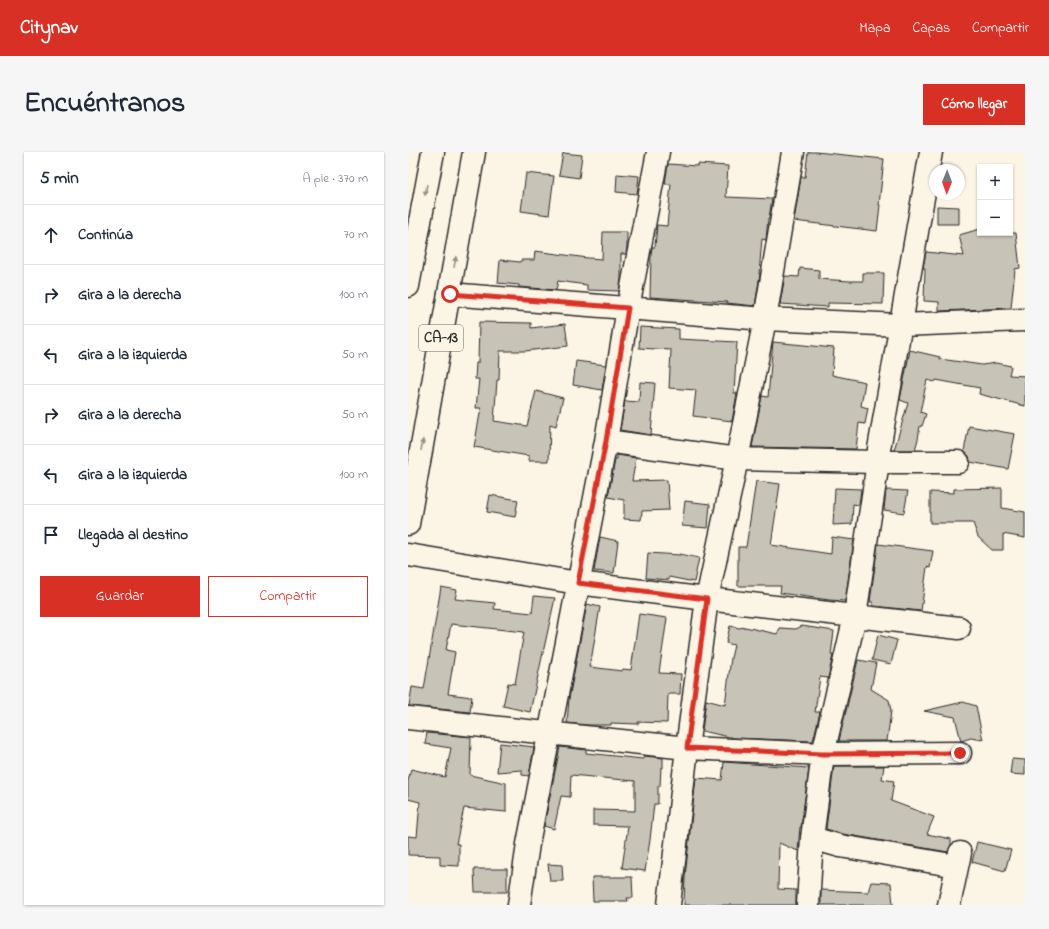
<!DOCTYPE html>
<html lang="es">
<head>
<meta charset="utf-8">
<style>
  :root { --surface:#fff; --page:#f6f6f7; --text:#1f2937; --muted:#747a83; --line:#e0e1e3; --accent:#d93025 }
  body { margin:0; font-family:"Indie Flower",sans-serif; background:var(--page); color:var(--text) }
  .controls { position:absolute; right:12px; top:12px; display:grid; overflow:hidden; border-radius:0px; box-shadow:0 1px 3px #0004 }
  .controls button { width:36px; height:36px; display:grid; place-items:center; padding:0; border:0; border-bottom:1px solid var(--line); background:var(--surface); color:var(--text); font:20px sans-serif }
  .compass { position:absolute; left:521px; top:12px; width:36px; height:36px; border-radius:50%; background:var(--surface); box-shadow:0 1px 3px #0004; rotate:181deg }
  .stop { position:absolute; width:12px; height:12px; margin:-9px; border:3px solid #d93025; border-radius:50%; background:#fff }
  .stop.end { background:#d93025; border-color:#fff; box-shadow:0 1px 4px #0008 }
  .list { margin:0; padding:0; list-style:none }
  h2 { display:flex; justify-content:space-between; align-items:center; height:52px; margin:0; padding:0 16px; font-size:17px }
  h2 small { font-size:13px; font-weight:400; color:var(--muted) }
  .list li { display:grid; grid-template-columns:26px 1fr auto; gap:12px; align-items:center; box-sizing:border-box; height:60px; padding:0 16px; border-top:1px solid var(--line) }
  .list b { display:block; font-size:15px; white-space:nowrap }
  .list em { font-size:13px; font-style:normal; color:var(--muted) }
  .actions { display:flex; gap:8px; padding:12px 16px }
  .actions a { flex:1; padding:9px 0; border:1px solid var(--accent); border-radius:0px; text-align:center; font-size:14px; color:var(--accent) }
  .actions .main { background:var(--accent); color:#fff }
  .icon { flex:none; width:22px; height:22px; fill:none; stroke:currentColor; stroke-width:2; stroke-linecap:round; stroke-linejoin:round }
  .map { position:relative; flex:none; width:617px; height:753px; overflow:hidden; border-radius:0px }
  header { display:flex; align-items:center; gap:24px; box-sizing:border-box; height:56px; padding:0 20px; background:var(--accent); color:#fff }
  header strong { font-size:19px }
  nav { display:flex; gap:22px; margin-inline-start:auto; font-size:14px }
  .intro { display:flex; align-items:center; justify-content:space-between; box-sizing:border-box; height:96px; padding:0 24px }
  h1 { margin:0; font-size:28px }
  .button { padding:10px 18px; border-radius:0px; background:var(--accent); color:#fff; font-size:14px; font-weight:700 }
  main { display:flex; gap:24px; padding:0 24px }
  aside { flex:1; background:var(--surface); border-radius:0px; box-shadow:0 1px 3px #0004 }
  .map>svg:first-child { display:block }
</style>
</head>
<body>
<header>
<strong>Citynav</strong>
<nav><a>Mapa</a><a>Capas</a><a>Compartir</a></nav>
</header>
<div class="intro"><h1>Encuéntranos</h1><a class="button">Cómo llegar</a></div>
<main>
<aside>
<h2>5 min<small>A pie · 370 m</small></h2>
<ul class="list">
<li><svg class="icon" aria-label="ahead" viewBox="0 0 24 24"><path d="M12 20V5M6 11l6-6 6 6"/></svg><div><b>Continúa</b></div><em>70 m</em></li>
<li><svg class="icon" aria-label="right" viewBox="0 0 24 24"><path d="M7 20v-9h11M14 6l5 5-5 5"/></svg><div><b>Gira a la derecha</b></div><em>100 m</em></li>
<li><svg class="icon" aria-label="left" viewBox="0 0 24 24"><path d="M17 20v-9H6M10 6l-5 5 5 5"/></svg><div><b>Gira a la izquierda</b></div><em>50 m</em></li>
<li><svg class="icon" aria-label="right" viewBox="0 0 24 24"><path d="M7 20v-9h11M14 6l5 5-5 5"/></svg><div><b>Gira a la derecha</b></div><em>50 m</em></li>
<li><svg class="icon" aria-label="left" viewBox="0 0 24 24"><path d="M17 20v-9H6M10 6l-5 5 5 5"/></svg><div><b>Gira a la izquierda</b></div><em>100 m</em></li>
<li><svg class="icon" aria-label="arrive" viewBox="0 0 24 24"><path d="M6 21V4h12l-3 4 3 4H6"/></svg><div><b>Llegada al destino</b></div></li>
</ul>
<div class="actions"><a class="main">Guardar</a><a>Compartir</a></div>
</aside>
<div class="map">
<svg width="617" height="753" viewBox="0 0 617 753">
  <rect width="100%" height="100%" fill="#fcf5e5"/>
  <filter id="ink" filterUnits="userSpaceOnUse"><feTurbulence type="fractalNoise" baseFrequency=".025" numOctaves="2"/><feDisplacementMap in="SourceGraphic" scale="8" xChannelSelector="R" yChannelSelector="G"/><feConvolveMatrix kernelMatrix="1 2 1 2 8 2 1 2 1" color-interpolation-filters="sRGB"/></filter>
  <g filter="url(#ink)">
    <path fill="#c8c3b7" stroke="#2b2b2b" d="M 400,0 L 408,0 L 476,7 L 471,53 L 472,53 L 469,79 L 386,69 L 393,25 L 397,25 Z
      M 155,1 L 174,3 L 171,26 L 151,23 Z
      M 260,12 L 289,14 L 290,12 L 320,14 L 318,45 L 364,47 L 361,66 L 360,66 L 358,88 L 354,87 L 351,122 L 352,122 L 347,154 L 319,151 L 319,150 L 242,145 L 243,103 L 244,95 L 247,95 L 249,73 L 259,74 L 263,32 L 257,32 Z
      M 118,21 L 146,24 L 141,63 L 113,59 Z
      M 209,22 L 231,24 L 229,42 L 208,40 Z
      M 529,54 L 551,55 L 551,72 L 529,72 Z
      M 572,77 L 572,81 L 608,81 L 612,116 L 607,117 L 603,156 L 531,159 L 531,150 L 516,149 L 517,116 L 515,116 L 518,100 L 556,104 L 551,83 Z
      M 195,80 L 219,80 L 219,94 L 218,102 L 213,102 L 213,127 L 211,139 L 179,138 L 179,133 L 150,129 L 148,138 L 111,135 L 111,133 L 90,131 L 92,108 L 112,110 L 113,108 L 126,108 L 127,99 L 180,106 L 194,107 Z
      M 392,116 L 411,118 L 411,127 L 442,129 L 455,129 L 455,121 L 476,121 L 475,152 L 420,151 L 420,155 L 372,152 L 377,124 L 391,125 Z
      M 71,170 L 123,171 L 123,176 L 157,172 L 160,194 L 117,199 L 92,199 L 91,228 L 89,228 L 86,269 L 119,274 L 128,239 L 155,246 L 148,274 L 142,272 L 141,309 L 121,309 L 121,304 L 66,295 L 73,256 L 68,256 L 71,227 L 67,227 L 68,211 L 70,211 Z
      M 232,175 L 271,177 L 271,187 L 329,190 L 326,241 L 329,241 L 324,269 L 285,264 L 288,238 L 261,236 L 263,198 L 231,196 Z
      M 365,190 L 426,196 L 424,223 L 457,230 L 453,254 L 460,256 L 457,272 L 451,271 L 448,297 L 344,295 L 354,244 L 360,245 Z
      M 502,198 L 532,205 L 532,207 L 574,213 L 588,211 L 603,214 L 601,223 L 617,224 L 617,254 L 571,242 L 572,236 L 528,228 L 527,230 L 519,228 L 512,260 L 518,262 L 514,274 L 512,274 L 510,287 L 507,298 L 486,298 L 500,251 L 492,248 Z
      M 168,209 L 198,213 L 194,238 L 165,233 Z
      M 232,230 L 247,231 L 243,283 L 212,278 L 217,249 L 231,250 Z
      M 561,274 L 607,282 L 600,317 L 562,310 L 561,304 L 556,299 Z
      M 209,303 L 228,306 L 224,329 L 259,328 L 261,358 L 234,359 L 233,368 L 216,367 L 216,348 L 200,345 L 207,308 L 209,308 Z
      M 348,329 L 372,332 L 363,393 L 423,402 L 424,385 L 446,388 L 437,449 L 421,448 L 372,441 L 373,434 L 330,434 L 330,395 L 338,395 Z
      M 427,336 L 453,337 L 451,353 L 445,352 L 444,372 L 425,373 Z
      M 594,336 L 594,356 L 617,360 L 617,386 L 595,382 L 595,398 L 584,398 L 570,385 L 565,371 L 522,371 L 522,340 L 546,341 L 546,337 Z
      M 478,338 L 500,339 L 496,361 L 476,358 Z
      M 82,343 L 110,348 L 107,365 L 79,360 Z
      M 277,349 L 302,352 L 300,376 L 274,374 Z
      M 192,385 L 210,389 L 206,421 L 186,419 Z
      M 470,392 L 525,399 L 522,416 L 519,415 L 513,459 L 465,454 L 465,450 L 462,450 Z
      M 240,401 L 272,403 L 272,402 L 291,406 L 286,430 L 261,425 L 261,428 L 238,426 Z
      M 33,435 L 49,438 L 47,447 L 87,451 L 86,457 L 124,461 L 126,444 L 147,446 L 122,560 L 95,554 L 100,531 L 107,532 L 116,480 L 43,472 L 38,498 L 47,500 L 40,542 L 64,545 L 62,560 L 1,554 L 4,535 L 16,537 Z
      M 179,452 L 192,455 L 182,515 L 214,519 L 215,517 L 223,518 L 231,462 L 259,466 L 251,521 L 273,522 L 272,542 L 260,542 L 259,571 L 230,570 L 230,572 L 203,571 L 203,573 L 180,573 L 159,571 L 161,547 Z
      M 322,474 L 331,476 L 337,475 L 369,482 L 372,476 L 388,477 L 394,474 L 426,479 L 423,503 L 425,503 L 420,526 L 412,525 L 407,560 L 412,560 L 405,589 L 326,586 L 294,579 L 298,548 L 317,553 L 323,506 L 326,493 L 318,491 Z
      M 470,483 L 489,488 L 483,512 L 464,508 Z
      M 450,508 L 468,511 L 463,537 L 481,548 L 483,559 L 479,589 L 431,589 Z
      M 555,550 L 568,554 L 575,588 L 563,586 L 553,589 L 547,565 L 516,559 Z
      M 19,581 L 63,585 L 62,623 L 98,631 L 98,660 L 56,656 L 48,692 L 51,692 L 51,714 L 32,713 L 32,704 L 0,703 L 0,684 L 9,685 L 12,650 L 0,647 L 0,629 L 3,617 L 37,625 L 43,596 L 17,592 Z
      M 92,591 L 126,595 L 121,624 L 114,623 L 114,618 L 89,620 Z
      M 152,595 L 178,598 L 178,601 L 235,607 L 236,604 L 255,606 L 255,616 L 253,616 L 252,634 L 250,634 L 250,652 L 246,652 L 242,688 L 237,719 L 214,716 L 220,674 L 185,673 L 185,658 L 227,659 L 227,629 L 163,623 L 162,645 L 153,644 L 146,677 L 136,674 Z
      M 604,607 L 617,608 L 617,623 L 602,622 Z
      M 316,610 L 401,616 L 393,675 L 392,675 L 390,699 L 371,691 L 370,737 L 388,738 L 388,753 L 276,753 L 277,725 L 288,626 L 314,628 Z
      M 426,614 L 476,614 L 474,627 L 486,629 L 483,649 L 526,665 L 519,682 L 543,687 L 543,693 L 540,700 L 435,682 L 418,677 Z
      M 569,690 L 603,698 L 597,719 L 564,710 Z
      M 140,712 L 154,713 L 155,729 L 142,729 Z
      M 66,717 L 99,717 L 99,740 L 67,740 Z
      M 184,725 L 224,725 L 225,746 L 219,746 L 220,749 L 185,749 Z
      M 463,730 L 483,731 L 485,753 L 413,753 L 413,738 L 460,740 Z"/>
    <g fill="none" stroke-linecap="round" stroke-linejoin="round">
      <defs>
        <path id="minor" d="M 41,142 L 357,167 L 493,173 L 617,168
          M 198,289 L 329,307 L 470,310 L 550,310
          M 0,403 L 170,431 L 299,447 L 551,476
          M 0,566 L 279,596 L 415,602 L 552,601
          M 404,686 L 432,694 L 549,714
          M 111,753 L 120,692 L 198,289 L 220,156 L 250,0
          M 261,753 L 279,596 L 299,447 L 329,307 L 357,167 L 385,0
          M 400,753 L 404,686 L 415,602 L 447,464 L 470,310 L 471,297 L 523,0
          M 541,753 L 552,701"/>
        <path id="highway" d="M 0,134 L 25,0
          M 0,372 L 66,0"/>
      </defs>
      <use href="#minor" stroke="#2b2b2b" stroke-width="25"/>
      <use href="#highway" stroke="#2b2b2b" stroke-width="25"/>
      <use href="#minor" stroke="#fcf5e5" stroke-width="22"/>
      <use href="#highway" stroke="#fcf5e5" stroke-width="22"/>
    </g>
    <defs><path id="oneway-solid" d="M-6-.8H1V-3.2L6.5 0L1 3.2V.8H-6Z"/></defs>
    <g fill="#949088">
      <use href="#oneway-solid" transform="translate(18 38) rotate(100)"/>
      <use href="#oneway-solid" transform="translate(47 110) rotate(-80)"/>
      <use href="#oneway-solid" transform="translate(14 293) rotate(-80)"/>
    </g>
  </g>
  <g fill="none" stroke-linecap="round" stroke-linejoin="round" filter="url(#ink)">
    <path stroke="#d93025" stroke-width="5" d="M 42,142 L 220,156 L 198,289 L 170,431 L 299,447 L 279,596 L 415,602 L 552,601"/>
  </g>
  <g text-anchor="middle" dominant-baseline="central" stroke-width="3" stroke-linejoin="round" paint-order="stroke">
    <rect fill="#fcf5e5" stroke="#6a6863" stroke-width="1" x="11" y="173" width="44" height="26" rx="3"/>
    <g font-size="15" font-weight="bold" fill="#2b2b2b">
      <text x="33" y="186">CA-13</text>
    </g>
  </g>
</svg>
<div class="controls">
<button>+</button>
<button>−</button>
</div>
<svg class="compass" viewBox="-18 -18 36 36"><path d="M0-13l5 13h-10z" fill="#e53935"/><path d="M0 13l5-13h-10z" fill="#747a83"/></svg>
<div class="stop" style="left:42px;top:142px"></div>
<div class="stop end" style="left:552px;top:601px"></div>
</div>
</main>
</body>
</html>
